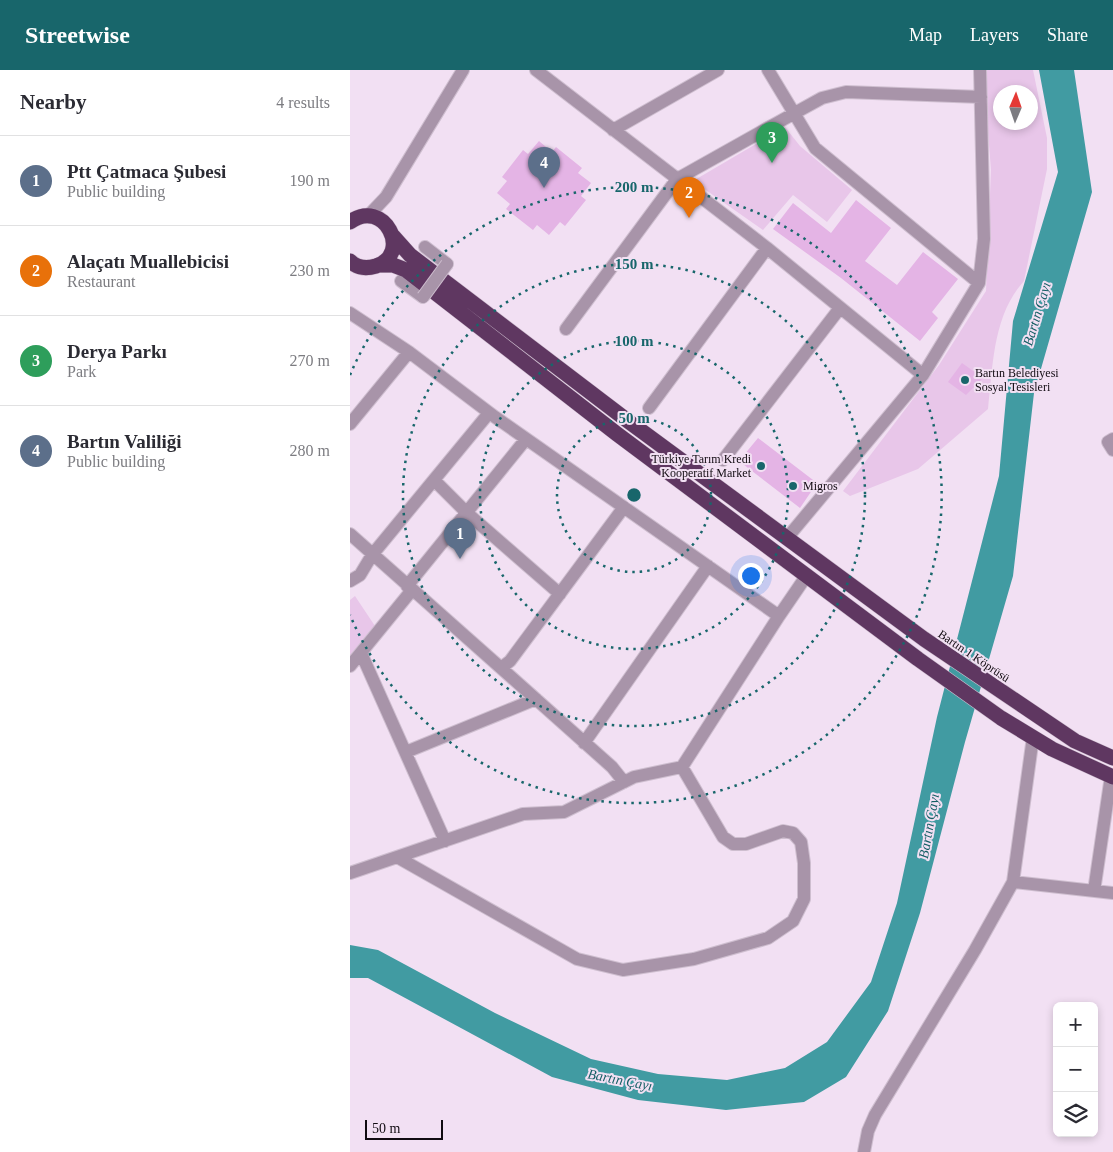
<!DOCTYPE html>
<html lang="en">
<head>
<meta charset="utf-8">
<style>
  :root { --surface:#fff; --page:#f7f7f7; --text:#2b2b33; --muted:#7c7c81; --line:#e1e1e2; --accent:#18666b }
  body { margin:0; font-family:"Times New Roman",serif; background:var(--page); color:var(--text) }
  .controls { position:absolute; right:15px; bottom:15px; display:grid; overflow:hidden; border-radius:8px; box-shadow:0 2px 8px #0003 }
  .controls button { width:45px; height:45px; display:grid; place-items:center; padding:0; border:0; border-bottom:1px solid var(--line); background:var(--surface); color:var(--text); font:25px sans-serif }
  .compass { position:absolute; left:643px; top:15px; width:45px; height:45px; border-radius:50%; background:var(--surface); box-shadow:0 2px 8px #0003; rotate:2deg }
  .scale { position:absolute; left:15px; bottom:12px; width:78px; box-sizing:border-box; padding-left:5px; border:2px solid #110b11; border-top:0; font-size:14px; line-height:18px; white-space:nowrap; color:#110b11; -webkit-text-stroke:4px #f2e0f3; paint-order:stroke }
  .you { position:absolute; left:400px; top:505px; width:18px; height:18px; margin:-12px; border:4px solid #fff; border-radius:50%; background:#1a73e8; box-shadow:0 0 0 8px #1a73e833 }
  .badge { display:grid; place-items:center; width:32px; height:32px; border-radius:50%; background:var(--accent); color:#fff; font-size:16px; font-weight:700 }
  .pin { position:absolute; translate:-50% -41px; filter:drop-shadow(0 1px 2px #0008) }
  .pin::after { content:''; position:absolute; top:26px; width:18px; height:15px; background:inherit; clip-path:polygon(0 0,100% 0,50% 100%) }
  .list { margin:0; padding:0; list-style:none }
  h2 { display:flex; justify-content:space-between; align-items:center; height:65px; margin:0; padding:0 20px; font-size:21px }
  h2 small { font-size:16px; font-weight:400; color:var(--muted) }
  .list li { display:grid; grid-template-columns:32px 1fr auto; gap:15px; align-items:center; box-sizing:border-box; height:90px; padding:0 20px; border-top:1px solid var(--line) }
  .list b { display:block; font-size:19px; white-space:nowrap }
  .list p { margin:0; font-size:16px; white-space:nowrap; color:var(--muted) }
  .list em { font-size:16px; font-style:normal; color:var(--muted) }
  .icon { flex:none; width:28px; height:28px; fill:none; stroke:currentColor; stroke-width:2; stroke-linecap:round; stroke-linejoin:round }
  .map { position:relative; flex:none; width:763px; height:1082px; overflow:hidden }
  header { display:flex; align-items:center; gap:30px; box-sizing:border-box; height:70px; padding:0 25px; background:var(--accent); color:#fff }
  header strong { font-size:24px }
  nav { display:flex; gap:28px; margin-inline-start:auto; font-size:18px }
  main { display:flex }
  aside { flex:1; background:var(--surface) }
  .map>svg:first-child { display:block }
</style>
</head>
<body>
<header>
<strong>Streetwise</strong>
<nav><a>Map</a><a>Layers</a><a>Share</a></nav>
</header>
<main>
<aside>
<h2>Nearby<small>4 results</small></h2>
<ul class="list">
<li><span class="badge" style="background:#5c6f8a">1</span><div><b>Ptt Çatmaca Şubesi</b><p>Public building</p></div><em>190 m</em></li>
<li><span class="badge" style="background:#e8710a">2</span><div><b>Alaçatı Muallebicisi</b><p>Restaurant</p></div><em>230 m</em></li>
<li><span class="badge" style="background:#2e9e5b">3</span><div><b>Derya Parkı</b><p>Park</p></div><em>270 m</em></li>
<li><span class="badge" style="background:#5c6f8a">4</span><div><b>Bartın Valiliği</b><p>Public building</p></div><em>280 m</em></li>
</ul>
</aside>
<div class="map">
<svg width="763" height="1082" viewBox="0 0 763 1082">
  <rect width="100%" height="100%" fill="#f2e0f3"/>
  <path fill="#e8c6e9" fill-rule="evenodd" d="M 633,0 L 683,0 L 697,68 L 697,99 L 674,211 C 643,245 643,295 638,339 L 568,399 L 500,426 L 493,421 L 589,295 L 636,221 L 641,100 ZM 650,22 L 680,22 L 680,52 L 650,52 Z
    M 435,57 L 450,76 L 502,120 L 477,152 L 443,125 L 413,160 L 343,111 Z
    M 5,526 L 25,556 L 0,590 L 0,530 Z"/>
  <path fill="#419ba2" d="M 689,0 L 724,0 L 742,122 L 684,323 L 663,506 L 615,672 L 570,843 L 538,941 L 496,1007 L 454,1032 L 376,1040 L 288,1030 L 202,1007 L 18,908 L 0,908 L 0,875 L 28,880 L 145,943 L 241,989 L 308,1004 L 377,1010 L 435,998 L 477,972 L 521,912 L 547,833 L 587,647 L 649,406 L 663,251 L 708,102 Z"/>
  <path fill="#e4b4e5" d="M 189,71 L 202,82 L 206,77 L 232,98 L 228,103 L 241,113 L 231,126 L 236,130 L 215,156 L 210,152 L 199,165 L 187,155 L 183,160 L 156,139 L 160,134 L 147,123 L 157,111 L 152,107 L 173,80 L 178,84 Z
    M 506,130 L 541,158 L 515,191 L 547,215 L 573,182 L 608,209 L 582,242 L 588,248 L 570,271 L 491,208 L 423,159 L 443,133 L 481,163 Z
    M 612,293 L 633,308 L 616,325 L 598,312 Z
    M 408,368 L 467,413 L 450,438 L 389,391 Z"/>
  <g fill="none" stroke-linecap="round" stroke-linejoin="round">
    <defs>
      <path id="minor" d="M 186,0 L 417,178 L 573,305
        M 418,0 L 465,78 L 629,213
        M 263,60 L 368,0
        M 18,146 L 36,127 L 113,0
        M 75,177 L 97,194
        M 51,211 L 73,227
        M 0,243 L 59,282 L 145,347 L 429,546 L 457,505
        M 216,259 L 327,109 L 443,44 L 472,28 L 496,22 L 631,27
        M 299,338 L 417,178
        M 0,354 L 59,282
        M 763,369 L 758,372 L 763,380
        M 373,390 L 490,238
        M 84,410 L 117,443 L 210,524
        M 0,464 L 151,598 L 160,591 L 274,437
        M 437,468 L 573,305 L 629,213 L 634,169 L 630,0
        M 0,511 L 10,505 L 22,485 L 139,343
        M 57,516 L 176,369
        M 11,583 L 95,771
        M 0,596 L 62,520
        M 151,598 L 262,697 L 274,712
        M 234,673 L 358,496
        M 56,682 L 186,629
        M 47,787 L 227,889 L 273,900 L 344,889 L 418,868 L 443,851 L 454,829 L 454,793 L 451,772 L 443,763 L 433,761 L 396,774 L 383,774 L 373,767 L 332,697
        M 0,803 L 173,744 L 214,742 L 284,707 L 332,697 L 429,546
        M 663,812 L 763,823
        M 744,821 L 761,706
        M 514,1082 L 518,1061 L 525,1045 L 625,880 L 663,812 L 683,667"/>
      <path id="highway" d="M 0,152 C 34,127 63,184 26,196 C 16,199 7,198 0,191
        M 43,166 L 60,185 L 278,351 L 574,569 L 725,671 L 763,688
        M 29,195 L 43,195 L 56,200 L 267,364 L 568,589 L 651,648 L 702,679 L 763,707"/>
    </defs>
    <use href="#minor" stroke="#cebecf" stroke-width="14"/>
    <use href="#highway" stroke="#cebecf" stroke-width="16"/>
    <use href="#minor" stroke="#a894a9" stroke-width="12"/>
    <use href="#highway" stroke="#5f3761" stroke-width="15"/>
    <defs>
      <path id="minor-bridge" d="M 73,227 L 97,194"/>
    </defs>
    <use href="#minor-bridge" stroke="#cebecf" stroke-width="14" stroke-linecap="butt"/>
    <use href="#minor-bridge" stroke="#a894a9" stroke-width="12"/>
  </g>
  <g fill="none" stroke="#18666b" stroke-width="2.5" stroke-dasharray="2.5 5">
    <circle cx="284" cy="425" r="77"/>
    <circle cx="284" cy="425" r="154"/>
    <circle cx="284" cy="425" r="231"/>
    <path d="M0 305A308 308 0 1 1 0 545"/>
  </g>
  <g fill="#18666b" stroke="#f2e0f3" stroke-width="2">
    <circle cx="615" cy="310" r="5"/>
    <circle cx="411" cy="396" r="5"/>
    <circle cx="443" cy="416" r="5"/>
  </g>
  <g text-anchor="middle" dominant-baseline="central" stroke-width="4" stroke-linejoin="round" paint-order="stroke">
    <g font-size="12" fill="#110b11" stroke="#f2e0f3" text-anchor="start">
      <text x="625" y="303">Bartın Belediyesi<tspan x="625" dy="14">Sosyal Tesisleri</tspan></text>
      <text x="401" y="389" text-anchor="end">Türkiye Tarım Kredi<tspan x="401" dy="14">Kooperatif Market</tspan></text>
      <text x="453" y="416">Migros</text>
    </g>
    <g font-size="12" fill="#110b11" stroke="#f2e0f3">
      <text transform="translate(624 586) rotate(34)">Bartın 1 Köprüsü</text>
    </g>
    <g font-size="14" font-style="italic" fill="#145e64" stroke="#f2e0f3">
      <text transform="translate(687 244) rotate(-73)">Bartın Çayı</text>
      <text transform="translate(579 756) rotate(-80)">Bartın Çayı</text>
      <text transform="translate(270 1010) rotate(11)">Bartın Çayı</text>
    </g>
  </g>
  <circle cx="284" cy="425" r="8" fill="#18666b" stroke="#f2e0f3" stroke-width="2.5"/>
  <g font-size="15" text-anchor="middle" font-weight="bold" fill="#18666b" stroke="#f2e0f3" stroke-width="4" stroke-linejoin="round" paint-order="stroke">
    <text x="284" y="122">200 m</text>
    <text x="284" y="199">150 m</text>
    <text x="284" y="276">100 m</text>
    <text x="284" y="353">50 m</text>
  </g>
</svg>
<div class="controls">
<button>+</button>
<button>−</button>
<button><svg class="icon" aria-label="layers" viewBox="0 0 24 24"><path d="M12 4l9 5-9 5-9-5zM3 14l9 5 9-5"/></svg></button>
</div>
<svg class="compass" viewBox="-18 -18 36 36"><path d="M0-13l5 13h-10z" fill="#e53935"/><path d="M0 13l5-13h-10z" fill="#7c7c81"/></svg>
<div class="scale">50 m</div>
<div class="you"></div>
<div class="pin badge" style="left:110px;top:489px;background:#5c6f8a">1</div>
<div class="pin badge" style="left:339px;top:148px;background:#e8710a">2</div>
<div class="pin badge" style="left:422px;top:93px;background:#2e9e5b">3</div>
<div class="pin badge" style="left:194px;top:118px;background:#5c6f8a">4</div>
</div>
</main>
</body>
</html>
